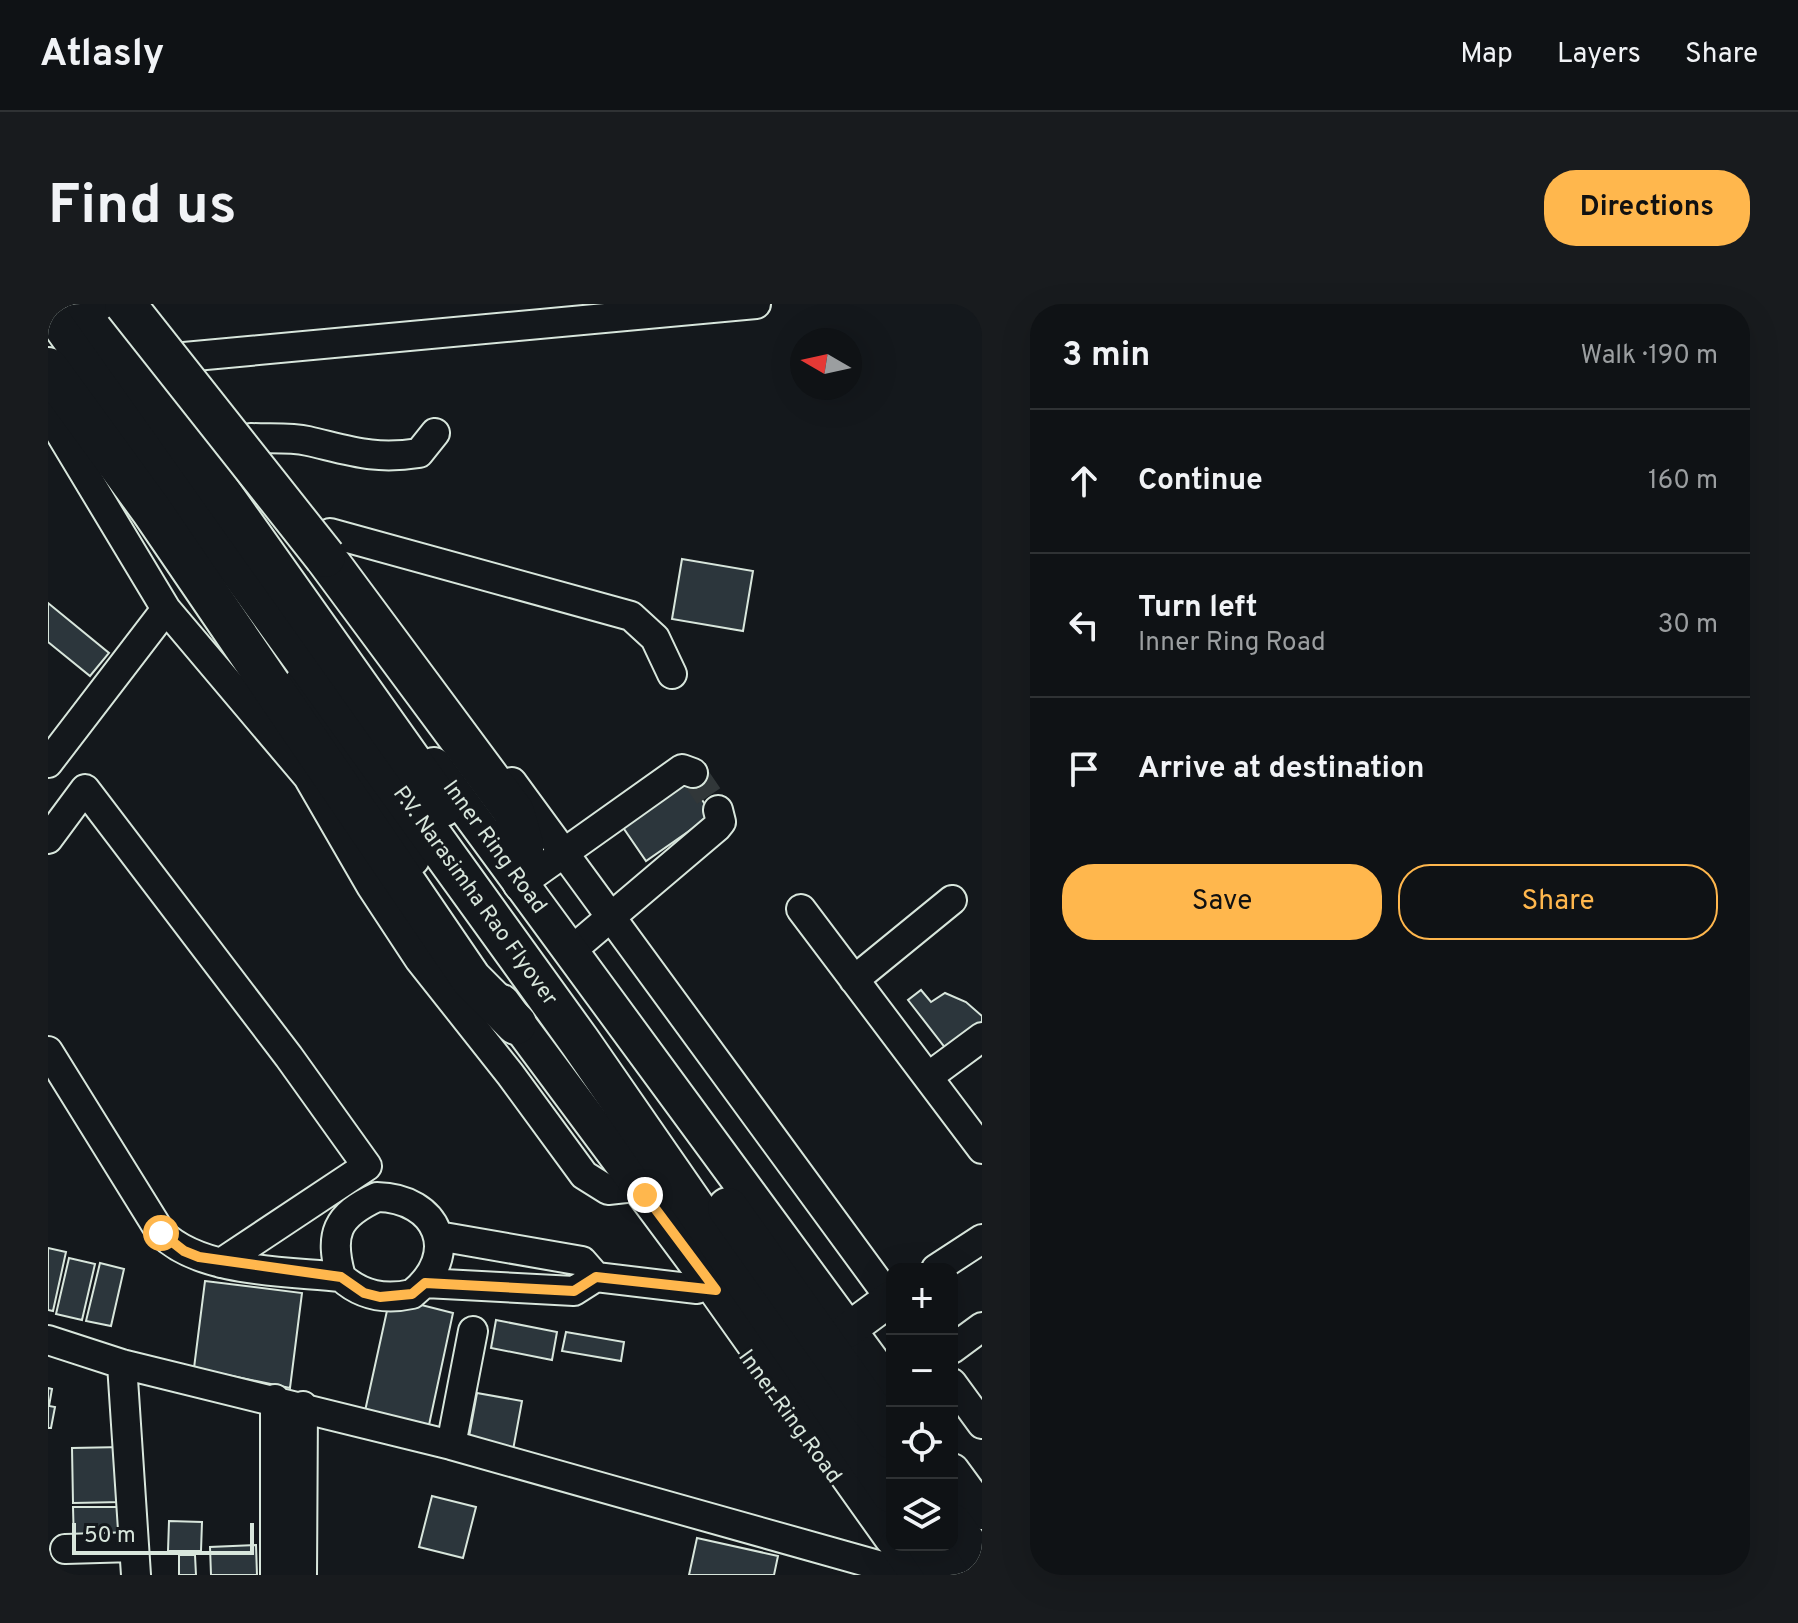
<!DOCTYPE html>
<html lang="en">
<head>
<meta charset="utf-8">
<style>
  :root { --surface:#0f1215; --page:#181b1e; --text:#f1f3f6; --muted:#9b9ea0; --line:#2f3234; --accent:#ffb74d }
  body { margin:0; font-family:Overpass,sans-serif; background:var(--page); color:var(--text) }
  .controls { position:absolute; right:24px; bottom:24px; display:grid; overflow:hidden; border-radius:16px; box-shadow:0 8px 32px #0002 }
  .controls button { width:72px; height:72px; display:grid; place-items:center; padding:0; border:0; border-bottom:2px solid var(--line); background:var(--surface); color:var(--text); font:40px sans-serif }
  .compass { position:absolute; left:742px; top:24px; width:72px; height:72px; border-radius:50%; background:var(--surface); box-shadow:0 8px 32px #0002; rotate:279deg }
  .scale { position:absolute; left:24px; bottom:20px; width:182px; box-sizing:border-box; padding-left:8px; border:4px solid #d8e6dc; border-top:0; font-size:22px; line-height:28px; white-space:nowrap; color:#d8e6dc; -webkit-text-stroke:6px #14181c; paint-order:stroke }
  .stop { position:absolute; width:24px; height:24px; margin:-18px; border:6px solid #ffb74d; border-radius:50%; background:#fff }
  .stop.end { background:#ffb74d; border-color:#fff; box-shadow:0 2px 8px #0008 }
  .list { margin:0; padding:0; list-style:none }
  h2 { display:flex; justify-content:space-between; align-items:center; height:104px; margin:0; padding:0 32px; font-size:34px }
  h2 small { font-size:26px; font-weight:400; color:var(--muted) }
  .list li { display:grid; grid-template-columns:52px 1fr auto; gap:24px; align-items:center; box-sizing:border-box; height:144px; padding:0 32px; border-top:2px solid var(--line) }
  .list b { display:block; font-size:30px; white-space:nowrap }
  .list p { margin:0; font-size:26px; white-space:nowrap; color:var(--muted) }
  .list em { font-size:26px; font-style:normal; color:var(--muted) }
  .actions { display:flex; gap:16px; padding:24px 32px }
  .actions a { flex:1; padding:18px 0; border:2px solid var(--accent); border-radius:32px; text-align:center; font-size:28px; color:var(--accent) }
  .actions .main { background:var(--accent); color:#111 }
  .icon { flex:none; width:44px; height:44px; fill:none; stroke:currentColor; stroke-width:2; stroke-linecap:round; stroke-linejoin:round }
  .map { position:relative; flex:none; width:934px; height:1271px; overflow:hidden; border-radius:32px }
  header { display:flex; align-items:center; gap:48px; box-sizing:border-box; height:112px; padding:0 40px; background:var(--surface); border-bottom:2px solid var(--line) }
  header strong { font-size:38px }
  nav { display:flex; gap:44px; margin-inline-start:auto; font-size:28px }
  .intro { display:flex; align-items:center; justify-content:space-between; box-sizing:border-box; height:192px; padding:0 48px }
  h1 { margin:0; font-size:56px }
  .button { padding:20px 36px; border-radius:32px; background:var(--accent); color:#111; font-size:28px; font-weight:700 }
  main { display:flex; gap:48px; padding:0 48px }
  aside { flex:1; background:var(--surface); border-radius:32px; box-shadow:0 8px 32px #0002 }
  .map>svg:first-child { display:block }
</style>
</head>
<body>
<header>
<strong>Atlasly</strong>
<nav><a>Map</a><a>Layers</a><a>Share</a></nav>
</header>
<div class="intro"><h1>Find us</h1><a class="button">Directions</a></div>
<main>
<div class="map">
<svg width="934" height="1271" viewBox="0 0 934 1271">
  <rect width="100%" height="100%" fill="#14181c"/>
  <path fill="#2c363c" stroke="#d8e6dc" stroke-width="2" d="M 634,255 L 705,267 L 695,327 L 624,315 Z
    M 0,299 L 61,349 L 42,372 L 0,338 Z
    M 641,476 L 664,511 L 598,557 L 574,522 Z
    M 873,686 L 883,698 L 897,689 L 918,698 L 934,712 L 934,724 L 902,750 L 860,696 Z
    M 0,944 L 18,948 L 5,1007 L 0,1006 Z
    M 21,954 L 47,960 L 34,1016 L 8,1010 Z
    M 52,959 L 76,965 L 63,1022 L 38,1017 Z
    M 157,977 L 254,989 L 242,1084 L 146,1064 Z
    M 342,993 L 405,1009 L 381,1121 L 317,1107 Z
    M 448,1016 L 509,1028 L 504,1056 L 443,1044 Z
    M 518,1028 L 576,1038 L 573,1057 L 514,1047 Z
    M 0,1084 L 4,1085 L 1,1102 L 7,1103 L 3,1124 L 0,1124 Z
    M 429,1089 L 474,1097 L 465,1146 L 420,1138 Z
    M 74,1143 L 74,1198 L 25,1199 L 24,1144 Z
    M 384,1192 L 428,1203 L 415,1254 L 371,1243 Z
    M 25,1203 L 74,1203 L 75,1240 L 26,1241 Z
    M 121,1217 L 154,1218 L 153,1247 L 120,1247 Z
    M 649,1234 L 730,1252 L 726,1271 L 641,1271 Z
    M 208,1241 L 209,1271 L 163,1271 L 162,1243 Z
    M 131,1251 L 147,1251 L 148,1271 L 131,1271 Z"/>
  <g fill="none" stroke-linecap="round" stroke-linejoin="round">
    <path stroke="#313739" stroke-width="28" stroke-dasharray="28 14" stroke-linecap="butt" d="M 645,469 L 670,506"/>
    <defs>
      <path id="minor" d="M 114,71 L 136,53 L 708,0
        M 0,109 L 118,305 L 260,473 L 323,582 L 371,655 L 462,770 L 536,871 L 560,886 L 578,884
        M 203,134 C 222,135 242,133 260,137 C 303,147 326,156 371,149 L 387,129
        M 282,229 L 583,312 L 607,334 L 624,370
        M 0,459 L 118,305
        M 464,478 L 844,997
        M 0,535 L 37,485 L 241,753 L 319,862 L 173,959
        M 475,578 L 634,465 L 645,469
        M 753,605 L 934,845
        M 524,646 L 669,523 L 673,518 L 670,506
        M 806,676 L 904,596
        M 0,747 L 113,929 C 153,969 238,967 293,973
        M 880,773 L 934,733
        M 329,893 C 390,894 414,950 364,990 C 337,996 314,992 293,973 C 281,930 288,912 329,893 Z
        M 390,932 L 534,957 L 548,973
        M 888,965 L 934,935
        M 377,979 L 526,987 L 548,973 L 649,985
        M 0,1036 L 74,1060 L 403,1141 L 865,1271
        M 904,1045 L 934,1023
        M 74,1060 L 88,1271
        M 904,1079 L 934,1120
        M 227,1095 L 227,1271
        M 403,1141 L 425,1027
        M 17,1245 L 86,1243
        M 254,1271 L 255,1102"/>
      <g id="major">
        <path d="M 253,380 L 364,555"/>
        <path id="s1" d="M 386,461 L 844,1085"/>
        <path d="M 454,698 L 668,986 L 844,1234"/>
        <path d="M 800,1026 L 842,995"/>
        <path d="M 904,1167 L 934,1208"/>
        <path d="M 849,1241 L 870,1271"/>
      </g>
      <g id="highway">
        <path id="s2" d="M 0,0 L 532,738 L 844,1189"/>
        <path d="M 39,0 L 395,502"/>
        <path d="M 0,64 L 104,207 L 423,675 L 468,720"/>
        <path d="M 277,253 L 466,508 L 475,540 L 475,578"/>
        <path d="M 680,904 L 844,1135"/>
        <path d="M 904,1220 L 934,1262"/>
        <path d="M 880,1241 L 900,1271"/>
      </g>
    </defs>
    <use href="#minor" stroke="#d8e6dc" stroke-width="32"/>
    <use href="#major" stroke="#d8e6dc" stroke-width="38"/>
    <use href="#highway" stroke="#d8e6dc" stroke-width="44"/>
    <use href="#minor" stroke="#14181c" stroke-width="28"/>
    <use href="#major" stroke="#14181c" stroke-width="34"/>
    <use href="#highway" stroke="#14181c" stroke-width="40"/>
    <defs>
      <path id="highway-bridge" d="M 77,0 L 277,253"/>
    </defs>
    <use href="#highway-bridge" stroke="#d8e6dc" stroke-width="44" stroke-linecap="butt"/>
    <use href="#highway-bridge" stroke="#14181c" stroke-width="40"/>
  </g>
  <g fill="none" stroke-linecap="round" stroke-linejoin="round">
    <path stroke="#ffb74d" stroke-width="10" d="M 113,929 L 136,947 L 151,953 L 293,973 L 316,989 L 332,993 L 364,990 L 377,979 L 526,987 L 548,973 L 668,986 L 597,891"/>
  </g>
  <g text-anchor="middle" dominant-baseline="central" stroke-width="6" stroke-linejoin="round" paint-order="stroke">
    <g font-size="22" fill="#d8e6dc" stroke="#14181c">
      <text stroke="none"><textPath href="#s1" startOffset="102">Inner Ring Road</textPath></text>
      <text stroke="none"><textPath href="#s2" startOffset="730">P.V. Narasimha Rao Flyover</textPath></text>
      <text transform="translate(741 1113) rotate(54)">Inner Ring Road</text>
    </g>
  </g>
</svg>
<div class="controls">
<button>+</button>
<button>−</button>
<button><svg class="icon" aria-label="locate" viewBox="0 0 24 24"><circle cx="12" cy="12" r="6"/><path d="M12 2v4M12 18v4M2 12h4M18 12h4"/></svg></button>
<button><svg class="icon" aria-label="layers" viewBox="0 0 24 24"><path d="M12 4l9 5-9 5-9-5zM3 14l9 5 9-5"/></svg></button>
</div>
<svg class="compass" viewBox="-18 -18 36 36"><path d="M0-13l5 13h-10z" fill="#e53935"/><path d="M0 13l5-13h-10z" fill="#9b9ea0"/></svg>
<div class="scale">50 m</div>
<div class="stop" style="left:113px;top:929px"></div>
<div class="stop end" style="left:597px;top:891px"></div>
</div>
<aside>
<h2>3 min<small>Walk · 190 m</small></h2>
<ul class="list">
<li><svg class="icon" aria-label="ahead" viewBox="0 0 24 24"><path d="M12 20V5M6 11l6-6 6 6"/></svg><div><b>Continue</b></div><em>160 m</em></li>
<li><svg class="icon" aria-label="left" viewBox="0 0 24 24"><path d="M17 20v-9H6M10 6l-5 5 5 5"/></svg><div><b>Turn left</b><p>Inner Ring Road</p></div><em>30 m</em></li>
<li><svg class="icon" aria-label="arrive" viewBox="0 0 24 24"><path d="M6 21V4h12l-3 4 3 4H6"/></svg><div><b>Arrive at destination</b></div></li>
</ul>
<div class="actions"><a class="main">Save</a><a>Share</a></div>
</aside>
</main>
</body>
</html>
